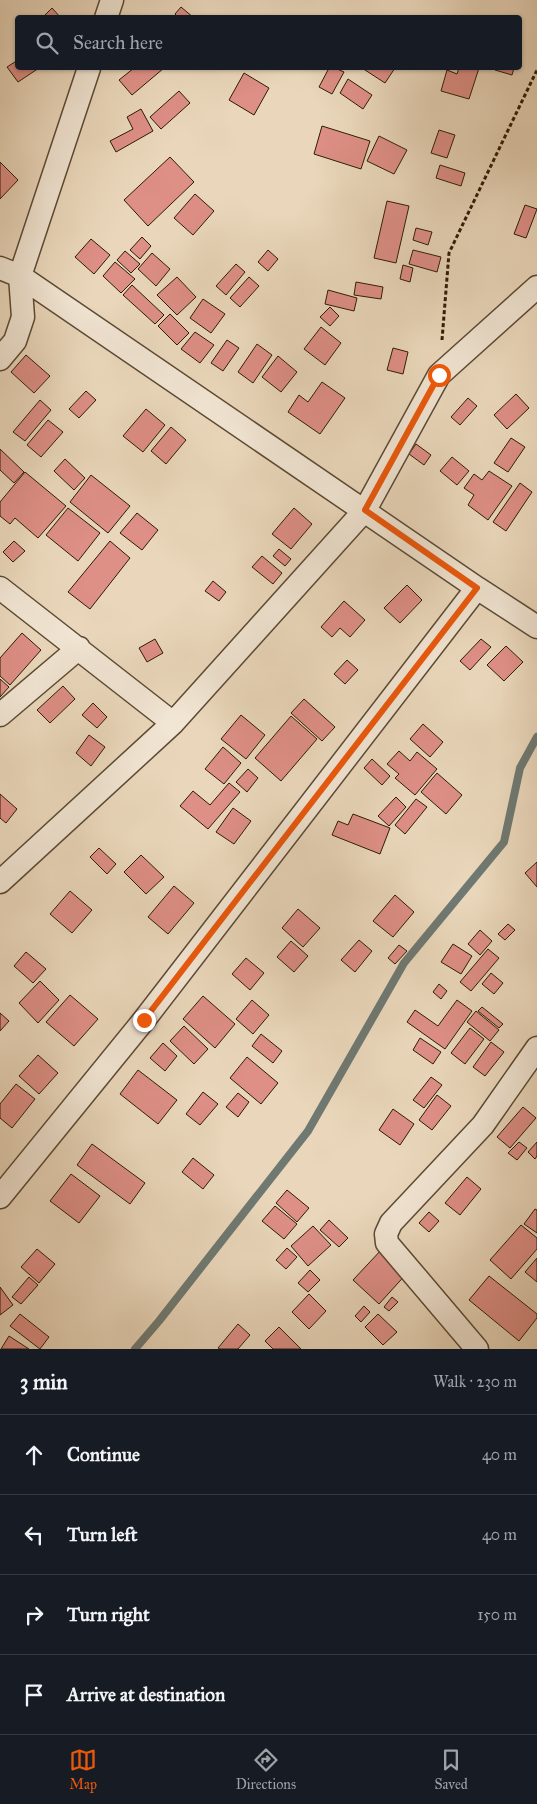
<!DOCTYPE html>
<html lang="en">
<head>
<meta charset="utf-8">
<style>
  :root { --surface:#171b24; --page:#242831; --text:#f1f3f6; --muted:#9ea1a6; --line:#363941; --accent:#ea580c }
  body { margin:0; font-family:"IM FELL Great Primer",serif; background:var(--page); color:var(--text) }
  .stop { position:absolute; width:15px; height:15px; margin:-11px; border:4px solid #ea580c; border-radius:50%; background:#fff }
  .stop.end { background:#ea580c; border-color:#fff; box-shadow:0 1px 5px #0008 }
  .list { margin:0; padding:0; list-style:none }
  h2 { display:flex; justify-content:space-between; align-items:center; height:65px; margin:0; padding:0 20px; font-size:21px }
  h2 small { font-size:16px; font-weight:400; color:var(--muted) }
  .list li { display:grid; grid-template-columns:32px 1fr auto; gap:15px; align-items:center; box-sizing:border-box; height:80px; padding:0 20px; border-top:1px solid var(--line) }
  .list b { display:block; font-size:19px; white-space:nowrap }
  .list em { font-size:16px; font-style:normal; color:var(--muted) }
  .icon { flex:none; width:28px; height:28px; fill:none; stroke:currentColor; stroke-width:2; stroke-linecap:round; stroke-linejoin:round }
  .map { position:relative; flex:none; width:537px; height:1349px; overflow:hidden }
  .search { position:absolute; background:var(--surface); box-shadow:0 1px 4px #0004; left:15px; right:15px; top:15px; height:55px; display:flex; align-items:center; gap:12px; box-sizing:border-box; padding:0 18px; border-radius:5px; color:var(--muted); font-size:19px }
  .sheet { height:385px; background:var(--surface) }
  nav { display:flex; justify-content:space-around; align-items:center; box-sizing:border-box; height:70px; border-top:1px solid var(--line); background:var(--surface); font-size:14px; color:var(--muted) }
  nav a { display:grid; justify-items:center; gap:2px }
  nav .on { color:var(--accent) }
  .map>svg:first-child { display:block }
</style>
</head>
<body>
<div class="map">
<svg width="537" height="1349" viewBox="0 0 537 1349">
  <rect width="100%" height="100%" fill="#ead7bb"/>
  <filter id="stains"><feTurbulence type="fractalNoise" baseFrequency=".004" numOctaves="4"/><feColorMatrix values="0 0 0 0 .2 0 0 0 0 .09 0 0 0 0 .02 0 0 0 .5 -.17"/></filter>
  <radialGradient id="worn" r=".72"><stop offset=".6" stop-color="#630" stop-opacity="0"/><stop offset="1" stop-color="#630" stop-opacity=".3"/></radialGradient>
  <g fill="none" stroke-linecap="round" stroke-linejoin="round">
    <path stroke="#6f7972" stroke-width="8" d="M 135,1349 L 159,1321 L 308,1131 L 404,963 L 504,842 L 520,768 L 537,737"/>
  </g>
  <path fill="#de8f86" stroke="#2c1b07" d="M 181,7 L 194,18 L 179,18 L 175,14 Z
    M 52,8 L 61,18 L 42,18 Z
    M 18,60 L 18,68 L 39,68 L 18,82 L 7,67 Z
    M 134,68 L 164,68 L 132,95 L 119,80 Z
    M 329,68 L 335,68 L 344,72 L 332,94 L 319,87 Z
    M 362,68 L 395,68 L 385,83 Z
    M 459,68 L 479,68 L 469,99 L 441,91 L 447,70 L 457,74 Z
    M 495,68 L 514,68 L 512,75 L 495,70 Z
    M 244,73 L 269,88 L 254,115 L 229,100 Z
    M 348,79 L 372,95 L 363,109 L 340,93 Z
    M 179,91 L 190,103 L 161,129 L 150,117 Z
    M 141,109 L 153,131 L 116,152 L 110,141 L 133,129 L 127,117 Z
    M 322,126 L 370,141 L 361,169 L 314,154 Z
    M 439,130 L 455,135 L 447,158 L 431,153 Z
    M 379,136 L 407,150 L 394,174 L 367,161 Z
    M 170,157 L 194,182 L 148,226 L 124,200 Z
    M 0,162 L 18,180 L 0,199 Z
    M 440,165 L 465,173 L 461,186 L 436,178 Z
    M 195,194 L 214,211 L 193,235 L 174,218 Z
    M 387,201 L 409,206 L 396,263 L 374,258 Z
    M 525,205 L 537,209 L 526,238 L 514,234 Z
    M 416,228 L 432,232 L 428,245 L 413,240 Z
    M 142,237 L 151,246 L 140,259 L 130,250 Z
    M 91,239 L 110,255 L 94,274 L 75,257 Z
    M 268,250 L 278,259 L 268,271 L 258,262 Z
    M 413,250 L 441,257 L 437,272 L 409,264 Z
    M 125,251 L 140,264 L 131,273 L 117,260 Z
    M 152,253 L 170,269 L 156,286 L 138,269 Z
    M 115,262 L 135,279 L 121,293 L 103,276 Z
    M 236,264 L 245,272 L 226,295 L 216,286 Z
    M 403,265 L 413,268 L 410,282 L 400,279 Z
    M 177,277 L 196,297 L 177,315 L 157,295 Z
    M 249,277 L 259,286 L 240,307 L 230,298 Z
    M 356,282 L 383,287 L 381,299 L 354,295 Z
    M 132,285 L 164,315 L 155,324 L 123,295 Z
    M 328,290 L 357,298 L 354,311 L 325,304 Z
    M 203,299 L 225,314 L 211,333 L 190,318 Z
    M 330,307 L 339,316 L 330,326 L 320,317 Z
    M 170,314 L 189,333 L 177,345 L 158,326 Z
    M 321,327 L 341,343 L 325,365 L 304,349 Z
    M 195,332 L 214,345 L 200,363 L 181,349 Z
    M 227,340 L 239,348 L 223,371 L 211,363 Z
    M 257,344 L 272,355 L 253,383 L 238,372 Z
    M 393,348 L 408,352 L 403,374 L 387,370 Z
    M 26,355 L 50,376 L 34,393 L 11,372 Z
    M 278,356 L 297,372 L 281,392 L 262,377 Z
    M 322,382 L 345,398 L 320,434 L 288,412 L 299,395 L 308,402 Z
    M 86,391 L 96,400 L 79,418 L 69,409 Z
    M 516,394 L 529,408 L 507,429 L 494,415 Z
    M 468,398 L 477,406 L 460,425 L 451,417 Z
    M 40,400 L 51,410 L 25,441 L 13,432 Z
    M 146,409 L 165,425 L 143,452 L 123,436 Z
    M 48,420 L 63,432 L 41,457 L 27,445 Z
    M 171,427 L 186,440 L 166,464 L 151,451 Z
    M 511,438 L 525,447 L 508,472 L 494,463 Z
    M 416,444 L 431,455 L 424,465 L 409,454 Z
    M 0,449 L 24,472 L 14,483 L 0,470 Z
    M 452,457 L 469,471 L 457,485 L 440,471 Z
    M 65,459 L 85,478 L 74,490 L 54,471 Z
    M 489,471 L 512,486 L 488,520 L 468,505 L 474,495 L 464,488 L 474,474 L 482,480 Z
    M 25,472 L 66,506 L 38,538 L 15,518 L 10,524 L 0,516 L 0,502 Z
    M 91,475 L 130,506 L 108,533 L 70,502 Z
    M 520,483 L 532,492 L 506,531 L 493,522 Z
    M 68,508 L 100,533 L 78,561 L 46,535 Z
    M 294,508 L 312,524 L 291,549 L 272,534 Z
    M 137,513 L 158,530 L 142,550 L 120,533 Z
    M 14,541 L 25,551 L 13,562 L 3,552 Z
    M 110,541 L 130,558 L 90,609 L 68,592 Z
    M 279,549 L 291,559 L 285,566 L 273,556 Z
    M 262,556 L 282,573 L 273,584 L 252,567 Z
    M 213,581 L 226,592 L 219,601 L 205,591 Z
    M 407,585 L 422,600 L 400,623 L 384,608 Z
    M 344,601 L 365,620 L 350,637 L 340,628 L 332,637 L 321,627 Z
    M 22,633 L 41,650 L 10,685 L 0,676 L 0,658 Z
    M 155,639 L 163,653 L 147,662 L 139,648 Z
    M 481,639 L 491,647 L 470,670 L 460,661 Z
    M 506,646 L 523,662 L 504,681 L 487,665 Z
    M 347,660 L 358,670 L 345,684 L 334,674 Z
    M 0,679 L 9,687 L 0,697 Z
    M 63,686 L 75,699 L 50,723 L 37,710 Z
    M 304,699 L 335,727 L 322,741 L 291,713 Z
    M 93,703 L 107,717 L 97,728 L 82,715 Z
    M 241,715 L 265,735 L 246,759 L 221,739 Z
    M 291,716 L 317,739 L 281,781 L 255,758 Z
    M 423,724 L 443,742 L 430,757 L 410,739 Z
    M 89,735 L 105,747 L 91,766 L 76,753 Z
    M 223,747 L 241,763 L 224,784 L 205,769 Z
    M 399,751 L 410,761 L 417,752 L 437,769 L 415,795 L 395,778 L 399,774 L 387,764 Z
    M 372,759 L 390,776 L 382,785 L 364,768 Z
    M 248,769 L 258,778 L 247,792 L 236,782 Z
    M 437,773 L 462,795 L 446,814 L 421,792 Z
    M 229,783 L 240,792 L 208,829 L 180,806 L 193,791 L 210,805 Z
    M 0,794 L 17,809 L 6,823 L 0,818 Z
    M 396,797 L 406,807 L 389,826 L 378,816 Z
    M 416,799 L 427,807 L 405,834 L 395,825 Z
    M 233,808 L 251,821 L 234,844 L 216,832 Z
    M 353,814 L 390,828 L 380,854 L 332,835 L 338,821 L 348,825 Z
    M 99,848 L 116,864 L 107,874 L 90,857 Z
    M 141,855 L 164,877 L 146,894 L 124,872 Z
    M 537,862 L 537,887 L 525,873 Z
    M 174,886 L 194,903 L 168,934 L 148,917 Z
    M 70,891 L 92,910 L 72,933 L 50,914 Z
    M 395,895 L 414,912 L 393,937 L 373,921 Z
    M 298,909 L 320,928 L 303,947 L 282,928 Z
    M 508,924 L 515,930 L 505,940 L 498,934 Z
    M 480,930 L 492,941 L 480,955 L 468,944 Z
    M 359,940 L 372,951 L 355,972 L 341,960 Z
    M 291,941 L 308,956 L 294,972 L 277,957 Z
    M 453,944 L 472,956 L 461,974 L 441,962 Z
    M 399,945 L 407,951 L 395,964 L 388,958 Z
    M 488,949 L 499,958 L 471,991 L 460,982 Z
    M 26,952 L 46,969 L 33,983 L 14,966 Z
    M 246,958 L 264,973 L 250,990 L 232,974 Z
    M 491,973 L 503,983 L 494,994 L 482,984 Z
    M 40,981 L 59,1000 L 38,1023 L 19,1003 Z
    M 439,984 L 447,991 L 441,999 L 433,992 Z
    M 70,995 L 98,1019 L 74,1046 L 46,1022 Z
    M 203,996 L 235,1024 L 215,1048 L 183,1019 Z
    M 252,1000 L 269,1015 L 253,1034 L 236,1019 Z
    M 457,1000 L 472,1011 L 445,1049 L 407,1022 L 415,1010 L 438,1026 Z
    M 482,1007 L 503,1024 L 499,1028 L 478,1011 Z
    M 476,1011 L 499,1030 L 490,1041 L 467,1022 Z
    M 0,1013 L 9,1021 L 0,1031 Z
    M 184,1026 L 208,1049 L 194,1064 L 170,1041 Z
    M 470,1028 L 484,1039 L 465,1064 L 451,1053 Z
    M 261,1034 L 282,1051 L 273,1063 L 252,1046 Z
    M 420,1038 L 441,1052 L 433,1064 L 413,1050 Z
    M 491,1042 L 504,1052 L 485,1076 L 473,1067 Z
    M 163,1043 L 177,1056 L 165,1071 L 150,1058 Z
    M 38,1055 L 58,1073 L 39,1094 L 19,1076 Z
    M 247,1057 L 278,1083 L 261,1104 L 230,1078 Z
    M 138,1070 L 177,1100 L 158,1124 L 120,1094 Z
    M 431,1077 L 442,1085 L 424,1108 L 413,1100 Z
    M 16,1084 L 35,1099 L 12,1128 L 0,1118 L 0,1104 Z
    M 203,1092 L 218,1104 L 200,1125 L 186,1114 Z
    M 238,1093 L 249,1102 L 238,1117 L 226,1107 Z
    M 437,1095 L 451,1106 L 432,1130 L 419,1120 Z
    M 523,1107 L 536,1118 L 510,1148 L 497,1137 Z
    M 393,1109 L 414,1124 L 400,1145 L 379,1130 Z
    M 519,1142 L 527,1148 L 517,1160 L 508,1153 Z
    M 537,1142 L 537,1156 L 535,1159 L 528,1152 Z
    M 92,1144 L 145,1183 L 130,1204 L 77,1165 Z
    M 193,1158 L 214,1175 L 203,1189 L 182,1172 Z
    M 71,1174 L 100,1196 L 79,1223 L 50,1201 Z
    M 467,1177 L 481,1189 L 460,1215 L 445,1203 Z
    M 287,1190 L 309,1208 L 297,1222 L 276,1203 Z
    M 275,1206 L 297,1224 L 284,1239 L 262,1221 Z
    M 535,1209 L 537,1210 L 537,1233 L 524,1224 Z
    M 429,1212 L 439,1221 L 429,1232 L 419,1223 Z
    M 329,1220 L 348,1238 L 339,1247 L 320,1230 Z
    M 521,1225 L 537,1238 L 537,1249 L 511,1279 L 490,1260 Z
    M 313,1226 L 331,1245 L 308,1266 L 291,1246 Z
    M 287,1248 L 297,1257 L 286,1269 L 276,1260 Z
    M 383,1248 L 409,1271 L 379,1304 L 353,1280 Z
    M 37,1249 L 55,1264 L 39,1283 L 21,1267 Z
    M 537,1258 L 537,1282 L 525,1272 Z
    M 310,1270 L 320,1280 L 308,1292 L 298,1283 Z
    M 489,1276 L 537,1314 L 537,1318 L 519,1341 L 469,1300 Z
    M 29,1277 L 38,1285 L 21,1304 L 12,1297 Z
    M 0,1287 L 13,1305 L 0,1315 Z
    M 309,1294 L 326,1311 L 309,1329 L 292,1312 Z
    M 392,1297 L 398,1302 L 389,1311 L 384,1307 Z
    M 364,1306 L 370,1312 L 361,1322 L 355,1316 Z
    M 20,1314 L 49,1337 L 40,1349 L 10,1326 Z
    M 378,1314 L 397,1332 L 383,1345 L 365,1327 Z
    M 238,1324 L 250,1335 L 238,1349 L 220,1349 L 218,1348 Z
    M 279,1327 L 301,1349 L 273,1349 L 265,1341 Z
    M 9,1336 L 29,1349 L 1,1349 Z"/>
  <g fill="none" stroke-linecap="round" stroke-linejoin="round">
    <defs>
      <path id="street" d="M 106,18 L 112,0
        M 0,268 L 20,276 L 477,588 L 537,627
        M 0,359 L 15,341 L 23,317 L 20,276 L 89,68
        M 0,588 L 173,723
        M 0,715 L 79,648
        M 0,882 L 173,723 L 365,510 L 439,375 L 537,287
        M 0,1197 L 144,1020 L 477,588
        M 477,1349 L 387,1243 L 386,1234 L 391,1223 L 483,1125 L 537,1048"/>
    </defs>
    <use href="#street" stroke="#5c4a34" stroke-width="25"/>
    <path stroke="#2c1b07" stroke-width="3" stroke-dasharray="4 2.5" stroke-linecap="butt" d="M 442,340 L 449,253 L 537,70"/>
    <use href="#street" stroke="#f1e5d3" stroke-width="22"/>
  </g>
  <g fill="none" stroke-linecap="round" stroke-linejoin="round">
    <path stroke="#ea580c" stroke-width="6" d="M 144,1020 L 477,588 L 365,510 L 439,375"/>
  </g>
  <rect width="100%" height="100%" filter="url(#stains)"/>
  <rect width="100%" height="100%" fill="url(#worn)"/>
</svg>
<div class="stop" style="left:439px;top:375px"></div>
<div class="stop end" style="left:144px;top:1020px"></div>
<div class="search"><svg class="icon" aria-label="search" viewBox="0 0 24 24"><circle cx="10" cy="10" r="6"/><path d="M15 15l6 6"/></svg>Search here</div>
</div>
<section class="sheet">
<h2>3 min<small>Walk · 230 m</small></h2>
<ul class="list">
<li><svg class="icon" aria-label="ahead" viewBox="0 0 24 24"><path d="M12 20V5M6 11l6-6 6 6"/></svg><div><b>Continue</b></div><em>40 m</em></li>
<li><svg class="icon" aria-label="left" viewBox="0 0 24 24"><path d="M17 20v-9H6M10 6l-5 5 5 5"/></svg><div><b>Turn left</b></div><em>40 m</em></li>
<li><svg class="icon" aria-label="right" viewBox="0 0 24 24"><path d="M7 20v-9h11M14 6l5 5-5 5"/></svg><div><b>Turn right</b></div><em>150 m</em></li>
<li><svg class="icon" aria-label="arrive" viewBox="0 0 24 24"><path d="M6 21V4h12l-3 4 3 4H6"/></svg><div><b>Arrive at destination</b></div></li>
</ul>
</section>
<nav>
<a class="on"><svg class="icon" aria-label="map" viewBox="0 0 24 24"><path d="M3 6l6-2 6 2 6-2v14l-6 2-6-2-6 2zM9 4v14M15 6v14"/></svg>Map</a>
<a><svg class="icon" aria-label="directions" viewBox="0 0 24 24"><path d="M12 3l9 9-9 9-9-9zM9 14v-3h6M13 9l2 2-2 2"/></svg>Directions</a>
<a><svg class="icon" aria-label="saved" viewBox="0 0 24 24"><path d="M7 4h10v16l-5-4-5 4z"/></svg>Saved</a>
</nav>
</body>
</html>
